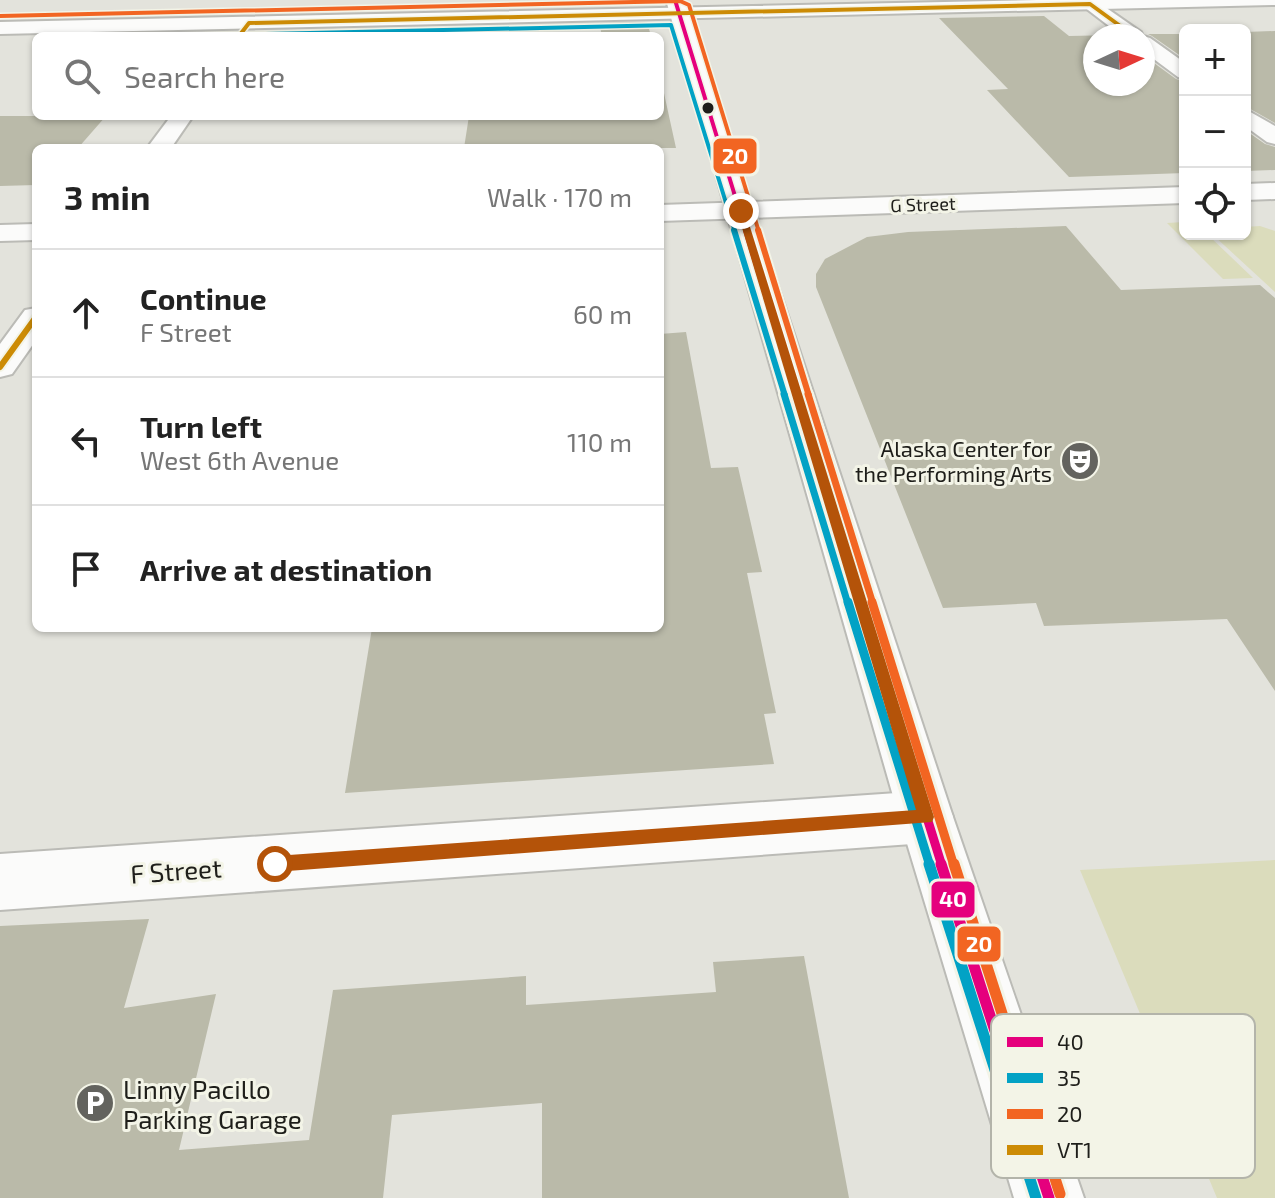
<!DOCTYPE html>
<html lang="en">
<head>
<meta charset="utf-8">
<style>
  :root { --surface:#fff; --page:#f6f6f6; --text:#222; --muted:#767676; --line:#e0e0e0 }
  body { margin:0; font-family:"Exo 2",sans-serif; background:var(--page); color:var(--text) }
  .controls { position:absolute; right:24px; top:24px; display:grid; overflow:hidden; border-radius:12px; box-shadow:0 2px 6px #0004 }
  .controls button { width:72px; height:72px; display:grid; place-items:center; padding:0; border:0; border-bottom:2px solid var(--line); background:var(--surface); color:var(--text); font:40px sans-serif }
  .compass { position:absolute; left:1083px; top:24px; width:72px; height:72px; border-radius:50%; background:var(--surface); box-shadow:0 2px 6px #0004; rotate:86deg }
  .stop { position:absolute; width:24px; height:24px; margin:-18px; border:6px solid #b45309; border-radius:50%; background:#fff }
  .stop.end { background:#b45309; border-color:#fff; box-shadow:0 2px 8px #0008 }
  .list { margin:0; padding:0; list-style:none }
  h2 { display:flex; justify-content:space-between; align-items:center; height:104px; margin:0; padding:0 32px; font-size:34px }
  h2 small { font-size:26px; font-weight:400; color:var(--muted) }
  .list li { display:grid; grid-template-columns:52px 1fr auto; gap:24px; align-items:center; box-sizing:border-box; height:128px; padding:0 32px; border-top:2px solid var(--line) }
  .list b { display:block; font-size:30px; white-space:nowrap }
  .list p { margin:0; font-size:26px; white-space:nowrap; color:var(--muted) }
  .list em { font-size:26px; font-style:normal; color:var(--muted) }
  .icon { flex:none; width:44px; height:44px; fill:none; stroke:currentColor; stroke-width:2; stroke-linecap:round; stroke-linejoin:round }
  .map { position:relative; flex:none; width:1275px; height:1198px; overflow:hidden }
  .search { position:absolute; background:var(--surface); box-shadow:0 2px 6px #0004; left:32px; top:32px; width:632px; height:88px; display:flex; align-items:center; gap:20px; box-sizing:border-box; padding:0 28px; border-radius:12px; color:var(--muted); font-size:30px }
  .panel { position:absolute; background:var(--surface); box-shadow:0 2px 6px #0004; left:32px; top:144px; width:632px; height:488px; border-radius:12px }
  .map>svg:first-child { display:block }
</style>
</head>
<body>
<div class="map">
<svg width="1275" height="1198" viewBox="0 0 1275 1198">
  <rect width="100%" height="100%" fill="#e3e3dc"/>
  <path fill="#dbdcbc" d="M 1185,222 L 1185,234 L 1207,234 L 1253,278 L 1223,279 L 1167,223 Z
    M 1260,226 L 1275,231 L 1275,292 L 1212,234 L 1245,234 L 1245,227 Z
    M 1275,860 L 1275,1198 L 1217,1198 L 1080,870 Z"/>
  <path fill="#babaa9" d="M 1044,16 L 1069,36 L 1116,35 L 1117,36 L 1095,36 L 1095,84 L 1143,84 L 1143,55 L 1176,79 L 1185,82 L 1185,173 L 1069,177 L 987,90 L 1008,89 L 939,18 Z
    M 647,22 L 651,36 L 482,36 L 601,32 L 600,23 Z
    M 1275,31 L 1275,123 L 1245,106 L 1245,32 Z
    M 1148,34 L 1185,34 L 1185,59 L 1152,36 Z
    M 660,75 L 676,148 L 464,148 L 469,116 L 660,116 Z
    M 0,116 L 106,116 L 78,148 L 36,148 L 36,185 L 0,186 Z
    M 1245,130 L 1265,144 L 1275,147 L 1275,170 L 1245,171 Z
    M 1066,226 L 1121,290 L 1260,285 L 1275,298 L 1275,691 L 1227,619 L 1044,626 L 1036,603 L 943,608 L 816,287 L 816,274 L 825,259 L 867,237 L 908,232 Z
    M 686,332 L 711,468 L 738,467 L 762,572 L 747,573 L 776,713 L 764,714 L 774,764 L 345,793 L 372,628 L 660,628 L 660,334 Z
    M 149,919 L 124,1008 L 216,994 L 179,1150 L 309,1140 L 333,990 L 526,976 L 526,1005 L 716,992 L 713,962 L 804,956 L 849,1198 L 542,1198 L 542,1103 L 392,1115 L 383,1198 L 0,1198 L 0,926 Z"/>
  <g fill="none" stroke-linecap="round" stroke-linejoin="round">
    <defs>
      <path id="minor" d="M 1037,0 L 1275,0 L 1275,5 L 0,34 L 0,22 Z
        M 171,116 L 193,116 L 171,148 L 147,148 Z
        M 1275,183 L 1275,199 L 1245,200 L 1245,184 Z
        M 1185,187 L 1185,203 L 660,221 L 660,205 Z
        M 36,224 L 36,240 L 0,241 L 0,225 Z
        M 36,308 L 36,340 L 12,374 L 0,377 L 0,344 L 25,310 Z
        M 926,791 L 945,799 L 953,817 L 945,835 L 926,843 L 0,910 L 0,854 Z"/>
      <path id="major" d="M 666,0 L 684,0 L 953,817 L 1084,1198 L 1014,1198 L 899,817 Z
        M 1075,0 L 1095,0 L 1141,32 L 1143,36 L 1150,38 L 1185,63 L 1185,79 L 1178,77 L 1143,51 L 1143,36 L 1122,36 Z
        M 1245,109 L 1275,126 L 1275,144 L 1267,142 L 1245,126 Z"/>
    </defs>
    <use href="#minor" stroke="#bbbbb6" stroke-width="4"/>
    <use href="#major" stroke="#bbbbb6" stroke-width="4"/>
    <use href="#minor" fill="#fbfbfa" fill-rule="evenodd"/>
    <use href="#major" fill="#fbfbfa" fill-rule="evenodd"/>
    <defs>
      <path id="bus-1-far4" d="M 675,0 L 746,232"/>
      <path id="bus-1-far3" d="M 746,230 L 797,396"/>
      <path id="bus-1-far2" d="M 796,394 L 860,604"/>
      <path id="bus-1-far1" d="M 860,602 L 942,866"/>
      <path id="bus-1" d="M 941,864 L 1049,1198"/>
      <path id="bus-2-far4" d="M 181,36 L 671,25 L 735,232"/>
      <path id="bus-2-far3" d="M 734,230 L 785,396"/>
      <path id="bus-2-far2" d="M 784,394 L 848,604"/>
      <path id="bus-2-far1" d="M 848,602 L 930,866"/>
      <path id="bus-2" d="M 929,864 L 1036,1198"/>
      <path id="bus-3-far4" d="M 0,16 L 680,1 L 689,5 L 759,232"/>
      <path id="bus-3-far3" d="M 758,230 L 809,396"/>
      <path id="bus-3-far2" d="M 808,394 L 873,604"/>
      <path id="bus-3-far1" d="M 872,602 L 954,866"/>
      <path id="bus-3" d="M 954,864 L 1060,1194"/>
      <path id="bus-4-far1" d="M 239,36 L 249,23 L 1090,4 L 1134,36"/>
      <path id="bus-4" d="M 0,367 L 36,317"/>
    </defs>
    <use href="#bus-1-far4" stroke="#f3f4e7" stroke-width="7"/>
    <use href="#bus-1-far3" stroke="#f3f4e7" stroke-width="10"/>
    <use href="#bus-1-far2" stroke="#f3f4e7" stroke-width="12"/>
    <use href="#bus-1-far1" stroke="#f3f4e7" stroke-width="15"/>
    <use href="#bus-1" stroke="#f3f4e7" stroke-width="17"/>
    <use href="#bus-2-far4" stroke="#f3f4e7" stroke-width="7"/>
    <use href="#bus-2-far3" stroke="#f3f4e7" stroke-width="10"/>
    <use href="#bus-2-far2" stroke="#f3f4e7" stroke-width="12"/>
    <use href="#bus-2-far1" stroke="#f3f4e7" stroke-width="15"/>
    <use href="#bus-2" stroke="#f3f4e7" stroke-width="17"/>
    <use href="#bus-3-far4" stroke="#f3f4e7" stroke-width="7"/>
    <use href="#bus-3-far3" stroke="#f3f4e7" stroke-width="10"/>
    <use href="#bus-3-far2" stroke="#f3f4e7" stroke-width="12"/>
    <use href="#bus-3-far1" stroke="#f3f4e7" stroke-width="15"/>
    <use href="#bus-3" stroke="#f3f4e7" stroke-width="17"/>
    <use href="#bus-4-far1" stroke="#f3f4e7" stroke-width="7"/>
    <use href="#bus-4" stroke="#f3f4e7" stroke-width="10"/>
    <use href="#bus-1-far4" stroke="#e5007d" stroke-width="4"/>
    <use href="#bus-1-far3" stroke="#e5007d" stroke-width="6"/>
    <use href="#bus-1-far2" stroke="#e5007d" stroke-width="7"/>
    <use href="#bus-1-far1" stroke="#e5007d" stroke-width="9"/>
    <use href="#bus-1" stroke="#e5007d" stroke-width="11"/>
    <use href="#bus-2-far4" stroke="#02a2c5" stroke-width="4"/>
    <use href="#bus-2-far3" stroke="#02a2c5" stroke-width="6"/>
    <use href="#bus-2-far2" stroke="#02a2c5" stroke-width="7"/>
    <use href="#bus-2-far1" stroke="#02a2c5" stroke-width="9"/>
    <use href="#bus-2" stroke="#02a2c5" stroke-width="11"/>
    <use href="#bus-3-far4" stroke="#f26522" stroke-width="4"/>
    <use href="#bus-3-far3" stroke="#f26522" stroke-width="6"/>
    <use href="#bus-3-far2" stroke="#f26522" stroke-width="7"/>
    <use href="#bus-3-far1" stroke="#f26522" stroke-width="9"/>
    <use href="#bus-3" stroke="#f26522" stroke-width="11"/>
    <use href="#bus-4-far1" stroke="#cc8b05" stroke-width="4"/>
    <use href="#bus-4" stroke="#cc8b05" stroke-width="6"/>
  </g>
  <path fill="#b45309" d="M 741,208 L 745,211 L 934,817 L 932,822 L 275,872 L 269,870 L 266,864 L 269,858 L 275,856 L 916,810 L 737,211 Z"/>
  <defs>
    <symbol id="theatre-disc" viewBox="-11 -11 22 22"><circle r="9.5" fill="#63635e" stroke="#f3f4e7"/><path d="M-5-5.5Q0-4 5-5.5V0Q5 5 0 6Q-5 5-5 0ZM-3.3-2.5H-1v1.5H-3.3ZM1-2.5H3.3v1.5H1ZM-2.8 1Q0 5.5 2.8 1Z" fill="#fff"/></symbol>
    <symbol id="parking-disc" viewBox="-11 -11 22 22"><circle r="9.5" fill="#63635e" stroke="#f3f4e7"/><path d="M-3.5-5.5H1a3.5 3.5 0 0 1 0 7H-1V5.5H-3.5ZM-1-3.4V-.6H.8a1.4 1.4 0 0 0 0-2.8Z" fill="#fff"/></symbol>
  </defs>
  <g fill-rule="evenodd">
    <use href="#theatre-disc" x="1058" y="439" width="44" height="44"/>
    <use href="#parking-disc" x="73" y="1081" width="44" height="44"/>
  </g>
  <circle fill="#1e1e1a" stroke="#f3f4e7" stroke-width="3" cx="708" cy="108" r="7"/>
  <g text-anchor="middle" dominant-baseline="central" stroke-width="6" stroke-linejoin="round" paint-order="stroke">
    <g font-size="18" fill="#1e1e1a" stroke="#f3f4e7">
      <text transform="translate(923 204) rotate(-2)">G Street</text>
    </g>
    <g font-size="22" fill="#1e1e1a" stroke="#f3f4e7" text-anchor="end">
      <text x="1052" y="448">Alaska Center for<tspan x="1052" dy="25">the Performing Arts</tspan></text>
    </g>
    <g font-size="26" fill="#1e1e1a" stroke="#f3f4e7">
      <text transform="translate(176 870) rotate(-4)">F Street</text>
    </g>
    <g font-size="26" fill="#1e1e1a" stroke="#f3f4e7" text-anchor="start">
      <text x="123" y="1088">Linny Pacillo<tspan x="123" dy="30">Parking Garage</tspan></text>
    </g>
  </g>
  <rect x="991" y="1014" width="264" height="164" rx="12" fill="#f3f4e7" stroke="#b3b4aa" stroke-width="2"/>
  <rect x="1007" y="1037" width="36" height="10" fill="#e5007d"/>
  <rect x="1007" y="1073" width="36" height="10" fill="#02a2c5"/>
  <rect x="1007" y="1109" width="36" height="10" fill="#f26522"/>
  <rect x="1007" y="1145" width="36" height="10" fill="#cc8b05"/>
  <g font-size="22" fill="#1e1e1a">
    <text x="1057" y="1050">40</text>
    <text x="1057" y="1086">35</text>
    <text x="1057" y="1122">20</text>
    <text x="1057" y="1158">VT1</text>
  </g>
  <g stroke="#f3f4e7" stroke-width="3">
    <rect x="712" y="137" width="46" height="38" rx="8" fill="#f26522"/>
    <rect x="930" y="880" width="46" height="39" rx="8" fill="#e5007d"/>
    <rect x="956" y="925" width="46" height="38" rx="8" fill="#f26522"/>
  </g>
  <g font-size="22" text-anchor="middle" font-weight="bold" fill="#fff">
    <text x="735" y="164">20</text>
    <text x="953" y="907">40</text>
    <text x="979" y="952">20</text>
  </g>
</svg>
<div class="controls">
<button>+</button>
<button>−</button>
<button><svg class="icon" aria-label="locate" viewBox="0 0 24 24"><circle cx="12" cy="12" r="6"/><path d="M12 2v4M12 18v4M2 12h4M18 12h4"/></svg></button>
</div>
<svg class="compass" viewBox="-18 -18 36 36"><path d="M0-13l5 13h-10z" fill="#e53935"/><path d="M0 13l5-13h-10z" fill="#767676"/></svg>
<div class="stop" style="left:275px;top:864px"></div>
<div class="stop end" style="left:741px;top:211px"></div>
<div class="search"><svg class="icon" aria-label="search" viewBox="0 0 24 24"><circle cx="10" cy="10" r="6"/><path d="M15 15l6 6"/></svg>Search here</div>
<section class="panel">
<h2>3 min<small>Walk · 170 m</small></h2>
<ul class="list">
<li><svg class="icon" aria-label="ahead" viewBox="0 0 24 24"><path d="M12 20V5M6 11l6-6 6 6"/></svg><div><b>Continue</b><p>F Street</p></div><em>60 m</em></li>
<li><svg class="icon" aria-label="left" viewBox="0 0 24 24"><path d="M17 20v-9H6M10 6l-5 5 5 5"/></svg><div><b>Turn left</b><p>West 6th Avenue</p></div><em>110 m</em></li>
<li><svg class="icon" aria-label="arrive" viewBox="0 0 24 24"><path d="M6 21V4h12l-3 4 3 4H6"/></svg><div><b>Arrive at destination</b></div></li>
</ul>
</section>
</div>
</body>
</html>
